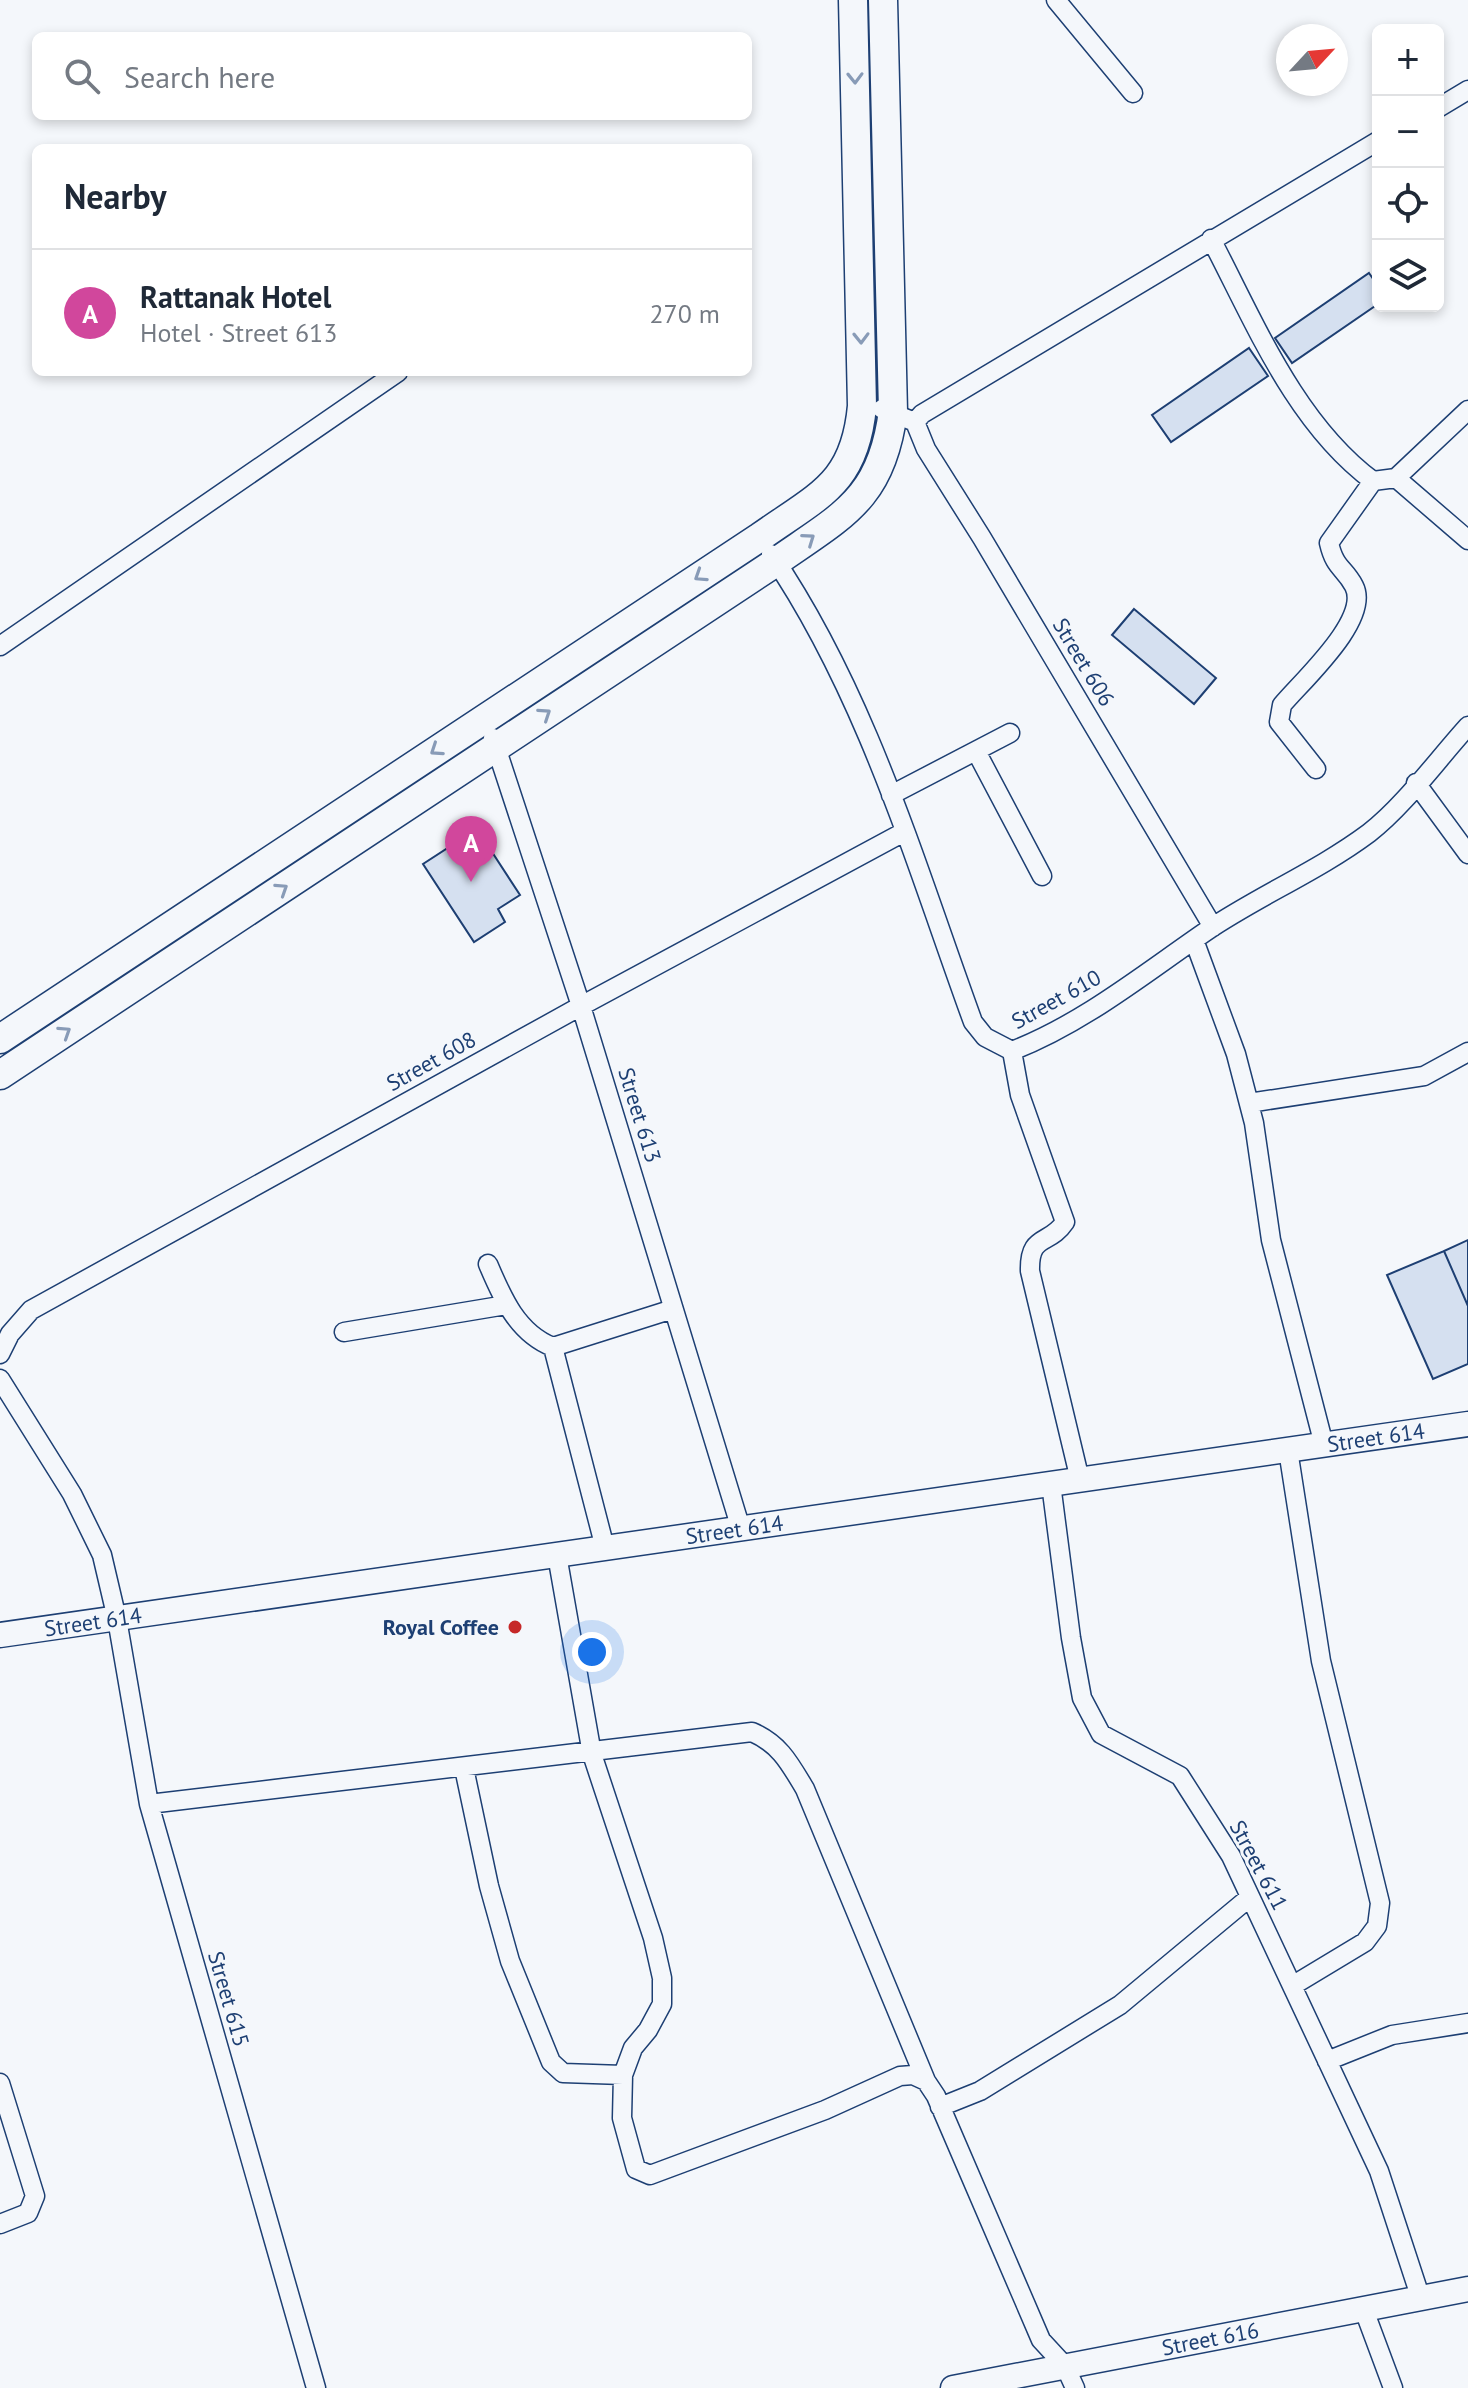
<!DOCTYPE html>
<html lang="en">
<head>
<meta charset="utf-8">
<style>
  :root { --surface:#fff; --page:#f2f2f3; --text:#1f2937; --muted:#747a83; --line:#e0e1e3; --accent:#c62828 }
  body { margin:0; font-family:"PT Sans",sans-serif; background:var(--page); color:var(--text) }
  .controls { position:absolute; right:24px; top:24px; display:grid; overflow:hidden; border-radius:12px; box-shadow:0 4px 12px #0003 }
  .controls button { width:72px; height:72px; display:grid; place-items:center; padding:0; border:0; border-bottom:2px solid var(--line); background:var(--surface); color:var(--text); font:40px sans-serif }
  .compass { position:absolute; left:1276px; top:24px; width:72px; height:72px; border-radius:50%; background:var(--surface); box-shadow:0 4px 12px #0003; rotate:64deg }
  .you { position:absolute; left:592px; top:1652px; width:28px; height:28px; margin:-20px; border:6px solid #fff; border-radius:50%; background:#1a73e8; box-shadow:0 0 0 12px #1a73e833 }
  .badge { display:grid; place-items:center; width:52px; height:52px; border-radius:50%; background:var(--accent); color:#fff; font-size:26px; font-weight:700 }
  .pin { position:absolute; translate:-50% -66px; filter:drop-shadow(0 2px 4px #0008) }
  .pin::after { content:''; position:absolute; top:42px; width:28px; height:24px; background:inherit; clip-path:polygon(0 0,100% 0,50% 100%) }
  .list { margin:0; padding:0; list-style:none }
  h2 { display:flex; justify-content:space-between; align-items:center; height:104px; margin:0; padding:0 32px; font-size:34px }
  h2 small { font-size:26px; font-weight:400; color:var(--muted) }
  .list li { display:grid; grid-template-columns:52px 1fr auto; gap:24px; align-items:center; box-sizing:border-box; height:128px; padding:0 32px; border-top:2px solid var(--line) }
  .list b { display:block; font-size:30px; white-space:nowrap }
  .list p { margin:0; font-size:26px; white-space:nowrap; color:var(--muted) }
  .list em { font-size:26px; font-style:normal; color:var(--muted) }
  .icon { flex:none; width:44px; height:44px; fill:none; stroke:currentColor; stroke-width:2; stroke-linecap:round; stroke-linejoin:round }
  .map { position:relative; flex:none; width:1468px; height:2388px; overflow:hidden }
  .search { position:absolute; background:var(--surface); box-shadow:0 4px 12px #0003; left:32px; top:32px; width:720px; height:88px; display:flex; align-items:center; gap:20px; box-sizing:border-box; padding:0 28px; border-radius:12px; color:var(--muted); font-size:30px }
  .panel { position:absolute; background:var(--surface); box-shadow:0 4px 12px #0003; left:32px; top:144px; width:720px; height:232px; border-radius:12px }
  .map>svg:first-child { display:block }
</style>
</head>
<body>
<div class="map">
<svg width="1468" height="2388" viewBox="0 0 1468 2388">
  <rect width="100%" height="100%" fill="#f4f7fb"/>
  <path fill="#d5e0f0" stroke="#1d3f73" stroke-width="2" d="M 1369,273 L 1378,286 L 1378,304 L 1292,363 L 1275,338 Z
    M 1249,348 L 1268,376 L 1171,442 L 1152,415 Z
    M 1134,609 L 1216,678 L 1194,704 L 1112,635 Z
    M 477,829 L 520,895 L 498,909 L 505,922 L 474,942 L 423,864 Z
    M 1468,1240 L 1468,1306 L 1444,1251 Z
    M 1444,1251 L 1468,1306 L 1468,1364 L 1433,1379 L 1387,1275 Z"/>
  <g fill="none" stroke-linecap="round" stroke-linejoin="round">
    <defs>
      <path id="street" d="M 1056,0 L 1133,93
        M 1438,108 L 1468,90
        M 1211,239 C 1255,323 1295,423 1373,481
        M 882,409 L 915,422 L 922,414 L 1378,141
        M 915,422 L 926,449 L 982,538 L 1213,927
        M 1396,478 L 1468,540
        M 771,554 C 867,695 915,863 973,1022 L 985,1037 L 1012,1051 C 1084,1023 1145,973 1208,930 C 1260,895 1318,871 1369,833 C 1404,806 1438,759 1468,726
        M 0,646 L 398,372
        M 493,738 L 581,1006 L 741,1529
        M 976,751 L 1042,876
        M 1316,769 L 1279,722 L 1282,705 C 1303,680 1371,619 1354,586 C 1344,567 1335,569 1329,543 L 1373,481 L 1396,478 L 1468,410
        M 1416,783 L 1468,854
        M 891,795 L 1010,733
        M 1194,940 L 1236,1054 L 1254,1123 L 1271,1240 L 1324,1445
        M 1012,1051 L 1020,1095 L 1065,1222 C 1049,1246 1029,1233 1030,1271 L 1080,1480
        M 1249,1103 L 1424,1076 L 1468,1052
        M 488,1264 C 502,1297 517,1333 553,1347 L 605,1548
        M 344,1332 L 506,1305
        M 553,1347 L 673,1309
        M 0,1354 L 10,1334 L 31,1310 L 581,1006 L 904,832
        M 0,1379 L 72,1494 L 102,1555 L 117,1619 L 149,1804 L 316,2388
        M 1288,1450 L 1321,1661 L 1380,1903 L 1377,1926 L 1365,1942 L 1292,1986
        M 1051,1484 L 1071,1638 L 1082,1698 L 1101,1734 L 1180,1776 L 1231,1856 L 1379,2171 L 1421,2299
        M 557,1555 L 592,1754 L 653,1938 L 662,1978 L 662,2004 L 648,2030 L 633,2048 L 623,2075 L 622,2118 L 636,2169 L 650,2175 L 825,2110 L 900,2076 L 913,2075 L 926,2081 L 936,2096 L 1041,2340 L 1065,2366 L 1075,2388
        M 464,1768 L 489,1886 L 510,1961 L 551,2062 L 563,2073 L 623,2075
        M 149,1804 L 752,1732 C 780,1744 790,1764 805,1789 L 926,2081
        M 1327,2061 L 1392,2035 L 1468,2023
        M 0,2083 L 35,2196 L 28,2213 L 0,2224
        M 940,2107 L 980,2091 L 1120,2005 L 1250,1897
        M 1364,2310 L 1393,2388"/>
      <g id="secondary">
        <path id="s1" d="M 0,1635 L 1468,1424"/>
        <path id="s2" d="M 953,2388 L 1468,2289"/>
      </g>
      <path id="primary" d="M 0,1039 L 760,537 C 819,495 855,484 862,406 L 853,0
        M 0,1075 L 776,562 C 843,515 882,499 893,411 L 883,0"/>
    </defs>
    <use href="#street" stroke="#1d3f73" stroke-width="21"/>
    <use href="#secondary" stroke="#1d3f73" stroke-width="27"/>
    <use href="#primary" stroke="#1d3f73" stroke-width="31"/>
    <use href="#street" stroke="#f4f7fb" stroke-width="18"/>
    <use href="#secondary" stroke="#f4f7fb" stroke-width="24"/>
    <use href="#primary" stroke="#f4f7fb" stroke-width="28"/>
  </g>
  <defs><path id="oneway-chevron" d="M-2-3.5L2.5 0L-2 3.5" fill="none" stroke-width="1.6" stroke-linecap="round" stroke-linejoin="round" transform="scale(2)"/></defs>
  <g stroke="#889bb7">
    <use href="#oneway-chevron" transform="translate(855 78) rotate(89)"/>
    <use href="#oneway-chevron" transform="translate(861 338) rotate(89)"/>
    <use href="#oneway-chevron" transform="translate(809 539) rotate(-35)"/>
    <use href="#oneway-chevron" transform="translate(700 576) rotate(147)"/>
    <use href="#oneway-chevron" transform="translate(545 714) rotate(-34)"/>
    <use href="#oneway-chevron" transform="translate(436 750) rotate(146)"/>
    <use href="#oneway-chevron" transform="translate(282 889) rotate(-33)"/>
    <use href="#oneway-chevron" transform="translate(65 1032) rotate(-33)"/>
  </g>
  <circle fill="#c62828" stroke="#f4f7fb" stroke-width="3" cx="515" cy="1627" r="8"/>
  <g text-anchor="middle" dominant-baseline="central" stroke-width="6" stroke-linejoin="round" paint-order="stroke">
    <g font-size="22" fill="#1d3f73" stroke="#f4f7fb">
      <text transform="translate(1084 662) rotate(59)">Street 606</text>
      <text transform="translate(1056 999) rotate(-29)">Street 610</text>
      <text transform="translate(431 1061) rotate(-29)">Street 608</text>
      <text transform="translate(640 1115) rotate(73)">Street 613</text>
      <text stroke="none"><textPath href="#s1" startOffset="1390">Street 614</textPath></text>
      <text stroke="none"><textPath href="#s1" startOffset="742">Street 614</textPath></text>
      <text stroke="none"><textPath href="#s1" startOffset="94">Street 614</textPath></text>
      <text transform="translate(1259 1865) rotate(62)">Street 611</text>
      <text transform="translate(229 1999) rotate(74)">Street 615</text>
      <text stroke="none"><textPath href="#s2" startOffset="262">Street 616</textPath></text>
    </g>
    <g font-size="22" font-weight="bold" fill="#1d3f73" stroke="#f4f7fb" text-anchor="end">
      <text x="499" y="1627">Royal Coffee</text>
    </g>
  </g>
</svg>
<div class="controls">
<button>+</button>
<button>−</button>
<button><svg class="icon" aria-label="locate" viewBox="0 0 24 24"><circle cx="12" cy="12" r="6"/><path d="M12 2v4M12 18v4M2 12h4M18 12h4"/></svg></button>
<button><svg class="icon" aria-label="layers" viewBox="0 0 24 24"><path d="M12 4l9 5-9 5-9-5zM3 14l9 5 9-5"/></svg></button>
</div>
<svg class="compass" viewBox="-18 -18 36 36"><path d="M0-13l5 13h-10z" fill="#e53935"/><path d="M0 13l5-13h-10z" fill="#747a83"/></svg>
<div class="you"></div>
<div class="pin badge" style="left:471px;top:882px;background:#d1479c">A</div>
<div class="search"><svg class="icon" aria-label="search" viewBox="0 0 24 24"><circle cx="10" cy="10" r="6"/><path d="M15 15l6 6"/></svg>Search here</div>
<section class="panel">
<h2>Nearby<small></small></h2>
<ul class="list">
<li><span class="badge" style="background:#d1479c">A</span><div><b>Rattanak Hotel</b><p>Hotel · Street 613</p></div><em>270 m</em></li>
</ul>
</section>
</div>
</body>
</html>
